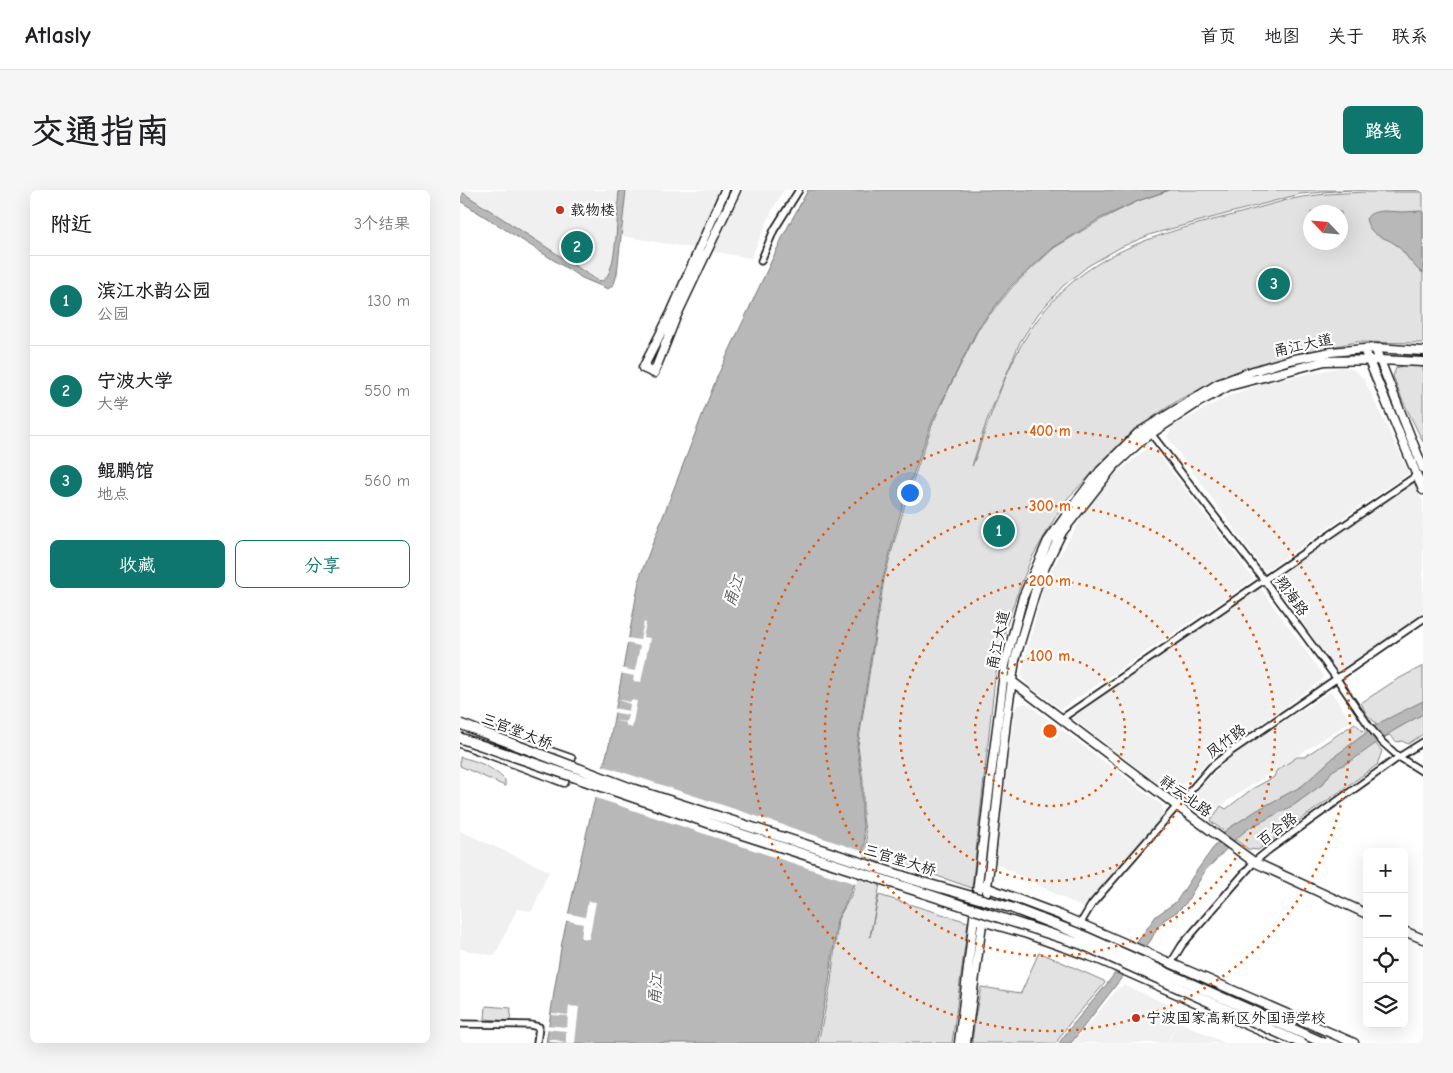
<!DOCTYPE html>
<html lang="zh">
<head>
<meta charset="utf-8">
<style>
  :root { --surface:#fff; --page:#f6f6f6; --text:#202124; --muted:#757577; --line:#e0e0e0; --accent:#0f766e }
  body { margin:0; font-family:"Comic Neue","LXGW WenKai TC",sans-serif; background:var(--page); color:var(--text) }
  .controls { position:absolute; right:15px; bottom:15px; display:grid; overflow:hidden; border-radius:8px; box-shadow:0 5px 20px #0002 }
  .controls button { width:45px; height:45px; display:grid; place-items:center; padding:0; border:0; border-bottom:1px solid var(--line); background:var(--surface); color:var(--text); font:25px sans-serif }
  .compass { position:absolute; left:843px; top:15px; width:45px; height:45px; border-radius:50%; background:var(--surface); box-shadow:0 5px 20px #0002; rotate:296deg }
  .you { position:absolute; left:449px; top:302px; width:18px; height:18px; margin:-12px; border:4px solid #fff; border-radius:50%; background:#1a73e8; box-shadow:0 0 0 8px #1a73e833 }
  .badge { display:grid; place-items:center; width:32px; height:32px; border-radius:50%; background:var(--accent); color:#fff; font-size:16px; font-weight:700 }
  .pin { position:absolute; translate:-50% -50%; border:2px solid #fff; box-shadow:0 1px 5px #0006 }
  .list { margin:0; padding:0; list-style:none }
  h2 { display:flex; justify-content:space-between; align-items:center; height:65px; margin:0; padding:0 20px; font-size:21px }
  h2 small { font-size:16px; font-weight:400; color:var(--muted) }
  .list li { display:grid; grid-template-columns:32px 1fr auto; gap:15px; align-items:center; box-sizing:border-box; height:90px; padding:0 20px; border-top:1px solid var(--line) }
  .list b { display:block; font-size:19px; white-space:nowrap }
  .list p { margin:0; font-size:16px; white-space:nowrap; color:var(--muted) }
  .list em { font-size:16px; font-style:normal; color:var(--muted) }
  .actions { display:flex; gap:10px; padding:15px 20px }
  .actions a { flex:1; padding:11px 0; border:1px solid var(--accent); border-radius:8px; text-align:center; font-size:18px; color:var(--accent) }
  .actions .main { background:var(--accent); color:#fff }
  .icon { flex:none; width:28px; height:28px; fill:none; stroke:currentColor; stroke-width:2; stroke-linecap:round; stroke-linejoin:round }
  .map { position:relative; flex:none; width:963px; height:853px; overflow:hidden; border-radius:8px }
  header { display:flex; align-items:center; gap:30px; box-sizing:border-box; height:70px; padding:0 25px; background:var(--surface); border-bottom:1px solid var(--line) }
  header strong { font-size:24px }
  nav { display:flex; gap:28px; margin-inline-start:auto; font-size:18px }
  .intro { display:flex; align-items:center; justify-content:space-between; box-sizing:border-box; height:120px; padding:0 30px }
  h1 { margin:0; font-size:35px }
  .button { padding:12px 22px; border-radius:8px; background:var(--accent); color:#fff; font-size:18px; font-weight:700 }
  main { display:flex; gap:30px; padding:0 30px }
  aside { flex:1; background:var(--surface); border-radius:8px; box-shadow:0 5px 20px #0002 }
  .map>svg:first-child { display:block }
</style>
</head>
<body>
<header>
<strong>Atlasly</strong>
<nav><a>首页</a><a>地图</a><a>关于</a><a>联系</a></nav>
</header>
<div class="intro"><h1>交通指南</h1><a class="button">路线</a></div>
<main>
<aside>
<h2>附近<small>3个结果</small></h2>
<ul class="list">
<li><span class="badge">1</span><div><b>滨江水韵公园</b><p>公园</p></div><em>130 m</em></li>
<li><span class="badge">2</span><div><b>宁波大学</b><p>大学</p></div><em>550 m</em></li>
<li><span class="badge">3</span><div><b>鲲鹏馆</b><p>地点</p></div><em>560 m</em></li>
</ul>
<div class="actions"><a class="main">收藏</a><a>分享</a></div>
</aside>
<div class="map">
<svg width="963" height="853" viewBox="0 0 963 853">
  <rect width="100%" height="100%" fill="#fff"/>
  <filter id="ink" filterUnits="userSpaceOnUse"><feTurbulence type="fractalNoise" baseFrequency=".02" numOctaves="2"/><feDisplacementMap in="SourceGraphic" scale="10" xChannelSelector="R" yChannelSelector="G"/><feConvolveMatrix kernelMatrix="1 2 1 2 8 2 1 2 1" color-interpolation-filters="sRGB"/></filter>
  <g filter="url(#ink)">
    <path fill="#f0f0f0" d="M 0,0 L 324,0 L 312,21 L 291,68 L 156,45 L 151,78 L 143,93 L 129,88 L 0,6 Z
      M 882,177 L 893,179 L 904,189 L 949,283 L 805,381 L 707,247 L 712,237 L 764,208 L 803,193 Z
      M 688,257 L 696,261 L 794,389 L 601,519 L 566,493 L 561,486 L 584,393 L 627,318 L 656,284 Z
      M 953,291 L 963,312 L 963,424 L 878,481 L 812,391 Z
      M 797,398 L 802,400 L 863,485 L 862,490 L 750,570 L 717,600 L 708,601 L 611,527 Z
      M 871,501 L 891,531 L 752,621 L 732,605 L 773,565 Z
      M 566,513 L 702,615 L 703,625 L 623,718 L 535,673 L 554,525 L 556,516 Z
      M 0,641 L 89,681 L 72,721 L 57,719 L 35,766 L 0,759 Z
      M 664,795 L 723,821 L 707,853 L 613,853 L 657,799 Z
      M 718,831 L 765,853 L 708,853 Z"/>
    <path fill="#e2e2e2" stroke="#7f7f7f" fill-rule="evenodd" d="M 710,0 L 963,0 L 888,0 L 840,4 L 692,44 L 661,57 L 628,76 L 603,96 L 578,124 L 560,152 L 527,230 L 512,276 C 518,264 521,250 526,238 C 540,200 554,161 578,129 C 627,62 697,44 773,25 C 796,19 819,11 842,7 C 882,1 923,2 963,2 L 963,153 L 896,152 L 846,162 L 804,173 L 767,187 L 720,209 L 693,227 L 653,262 L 605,311 L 571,369 L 556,407 L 546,437 L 535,488 L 512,698 L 425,668 L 410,747 L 419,705 L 508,732 L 492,853 L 358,853 L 371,792 L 378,729 L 392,704 L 407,652 L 403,627 L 403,590 L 398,556 L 424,389 L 446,310 L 473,233 L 492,192 L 519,138 L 554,95 L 594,58 L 640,30 L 678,11 ZM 851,22 L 881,22 L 881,52 L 851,52 Z
      M 945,175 L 963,177 L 963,252 L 942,209 L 933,186 L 936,178 Z
      M 963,476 L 963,544 L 948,554 L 942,551 L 937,552 L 929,545 L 915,553 L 922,561 L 917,575 L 798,660 L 788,659 L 750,631 L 761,616 L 766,619 L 792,599 L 814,587 L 816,581 L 837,567 L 844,567 L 895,533 L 904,542 L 916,533 L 907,525 L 901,513 L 936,490 Z
      M 0,567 C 18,571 31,576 45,590 L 45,596 L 0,576 Z
      M 579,762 L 644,791 L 645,793 L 609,834 L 596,853 L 512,853 L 515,827 L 521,797 L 561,803 Z
      M 26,816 L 51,818 L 50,831 L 25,829 Z"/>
    <path fill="#b8b8b8" stroke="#7a7a7a" d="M 159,0 L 166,0 L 157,84 L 154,94 L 148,99 L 122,88 L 0,11 L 0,1 L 137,90 L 142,91 C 158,85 157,17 159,0 Z
      M 348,0 L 709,0 L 678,11 L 639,29 L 594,57 L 552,95 L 518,138 L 472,232 L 444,310 L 423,389 L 397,556 L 402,592 L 402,627 L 405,653 L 390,704 L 377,730 L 369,793 L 356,853 L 86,853 L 102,752 L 130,628 L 149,555 L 180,386 L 257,187 L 324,44 Z
      M 924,21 L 943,22 L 961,21 L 963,23 L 963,83 C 951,76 946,62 935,54 C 922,45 911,48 906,29 C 910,22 916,22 924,21 Z
      M 963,511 L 963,524 L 933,541 L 894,569 L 872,581 L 863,594 L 834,615 L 789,638 L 779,646 L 745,681 L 726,713 L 718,721 L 704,730 L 697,738 L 691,750 L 611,853 L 599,853 L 610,838 L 647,794 L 696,726 L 716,712 L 733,686 L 766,640 L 799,619 L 842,596 L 875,566 L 921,532 Z"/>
    <path fill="#fff" d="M 184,432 L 186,433 L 183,447 L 190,448 L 181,492 L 173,491 L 174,486 L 160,483 L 161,478 L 175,481 L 180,456 L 166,453 L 167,448 L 180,450 Z
      M 155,509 L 170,512 L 171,510 L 177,511 L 172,538 L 166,536 L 166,533 L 151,530 L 166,532 L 168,525 L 152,522 L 153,518 L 169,521 L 170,514 Z
      M 141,575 L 405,662 L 396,694 L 133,607 Z
      M 128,711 L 136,712 L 129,749 L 121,748 L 123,734 L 104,730 L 106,723 L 125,727 Z
      M 109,816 L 119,817 L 115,853 L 90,852 L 90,849 L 106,852 L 106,841 L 85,839 L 85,835 L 107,837 L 108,826 L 92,825 L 92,823 L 108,825 Z"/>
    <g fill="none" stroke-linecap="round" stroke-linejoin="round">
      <defs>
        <path id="street" d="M 301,71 L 314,40 L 339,0
          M 689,241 L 804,390 L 877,489 L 909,536 L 922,552 L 939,567 L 963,582
          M 601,529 L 956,286
          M 620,734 L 632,714 L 751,577 L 770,562 L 963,429
          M 711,773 L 722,755 L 794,672 L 810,659 L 939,567 L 963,552
          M 0,834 L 70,835 L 79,837 L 77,853"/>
        <path id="secondary" d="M 265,0 L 211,123 L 183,178 L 194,183 L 216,127 L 276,0
          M 915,158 L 963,278
          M 904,159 L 963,300
          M 550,490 L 717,616 L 794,672 L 907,724
          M 0,553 L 104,592 L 111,569 L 25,539
          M 523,696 L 600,725 L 894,853
          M 518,730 L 567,744 L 640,770 L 828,853
          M 944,741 L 963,749
          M 499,853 L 530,593 L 545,475 L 563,407 L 588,351 L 613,316 L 640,281 L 678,243 L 758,194 L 793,181 L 830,170 L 871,162 L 915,158 L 963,161
          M 506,853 L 530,674 L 546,532 L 555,470 L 579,389 L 602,342 L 654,276 L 683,249 L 739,212 L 769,196 L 865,171 L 920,170 L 963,172"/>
      </defs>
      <use href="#street" stroke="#1c1c1c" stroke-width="9"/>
      <use href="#secondary" stroke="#1c1c1c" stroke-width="11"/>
      <use href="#street" stroke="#fff" stroke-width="5.5"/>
      <use href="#secondary" stroke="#fff" stroke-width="8"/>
      <defs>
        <path id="primary-bridge" d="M 0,534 L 173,599 L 461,692 L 552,718 L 622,745 L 864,853
          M 0,548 L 281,644 L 621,754 L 841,853"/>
      </defs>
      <use href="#primary-bridge" stroke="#1c1c1c" stroke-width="12" stroke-linecap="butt"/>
      <use href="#primary-bridge" stroke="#fff" stroke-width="9"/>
    </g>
  </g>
  <g fill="none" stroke="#e8590c" stroke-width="2.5" stroke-dasharray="2.5 5">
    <circle cx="590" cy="541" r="75"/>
    <circle cx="590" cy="541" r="150"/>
    <circle cx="590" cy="541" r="225"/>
    <circle cx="590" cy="541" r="300"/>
  </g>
  <g fill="#c8321e" stroke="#fff" stroke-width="2">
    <circle cx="100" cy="20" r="5"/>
    <circle cx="676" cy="828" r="5"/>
  </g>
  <g text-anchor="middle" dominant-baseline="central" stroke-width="4.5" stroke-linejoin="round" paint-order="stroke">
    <g font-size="15" fill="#1c1c1c" stroke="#fff" text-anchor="start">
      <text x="110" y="20">载物楼</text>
      <text x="686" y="828">宁波国家高新区外国语学校</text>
    </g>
    <g font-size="15" fill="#1c1c1c" stroke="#fff">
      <text transform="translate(843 155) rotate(-12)">甬江大道</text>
      <text transform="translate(832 406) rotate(54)">翔海路</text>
      <text transform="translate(538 450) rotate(-78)">甬江大道</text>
      <text transform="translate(57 541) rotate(21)">三官堂大桥</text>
      <text transform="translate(766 551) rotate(-37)">凤竹路</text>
      <text transform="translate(726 606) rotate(36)">祥云北路</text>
      <text transform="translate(817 639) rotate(-36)">百合路</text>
      <text transform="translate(440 670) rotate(17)">三官堂大桥</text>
    </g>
    <g font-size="16" font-style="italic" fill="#5a5a5a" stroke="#fff">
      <text transform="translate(274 401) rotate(-71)">甬江</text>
      <text transform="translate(196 799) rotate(-86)">甬江</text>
    </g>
  </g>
  <circle cx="590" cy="541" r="8" fill="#e8590c" stroke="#fff" stroke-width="2.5"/>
  <g font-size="15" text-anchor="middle" font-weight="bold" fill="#e8590c" stroke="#fff" stroke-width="4.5" stroke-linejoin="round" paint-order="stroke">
    <text x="590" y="246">400 m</text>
    <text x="590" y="321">300 m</text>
    <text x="590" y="396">200 m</text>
    <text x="590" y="471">100 m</text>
  </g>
</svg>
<div class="controls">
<button>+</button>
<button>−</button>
<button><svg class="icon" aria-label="locate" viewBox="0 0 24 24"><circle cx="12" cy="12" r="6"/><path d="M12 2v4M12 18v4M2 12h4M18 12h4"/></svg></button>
<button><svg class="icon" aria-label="layers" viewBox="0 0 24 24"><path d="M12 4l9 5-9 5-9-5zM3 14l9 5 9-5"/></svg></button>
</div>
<svg class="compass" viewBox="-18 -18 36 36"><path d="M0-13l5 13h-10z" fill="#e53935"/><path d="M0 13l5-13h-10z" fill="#757577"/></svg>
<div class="you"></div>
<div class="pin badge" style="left:539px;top:341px">1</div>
<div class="pin badge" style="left:117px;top:57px">2</div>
<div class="pin badge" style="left:814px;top:94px">3</div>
</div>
</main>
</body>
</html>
